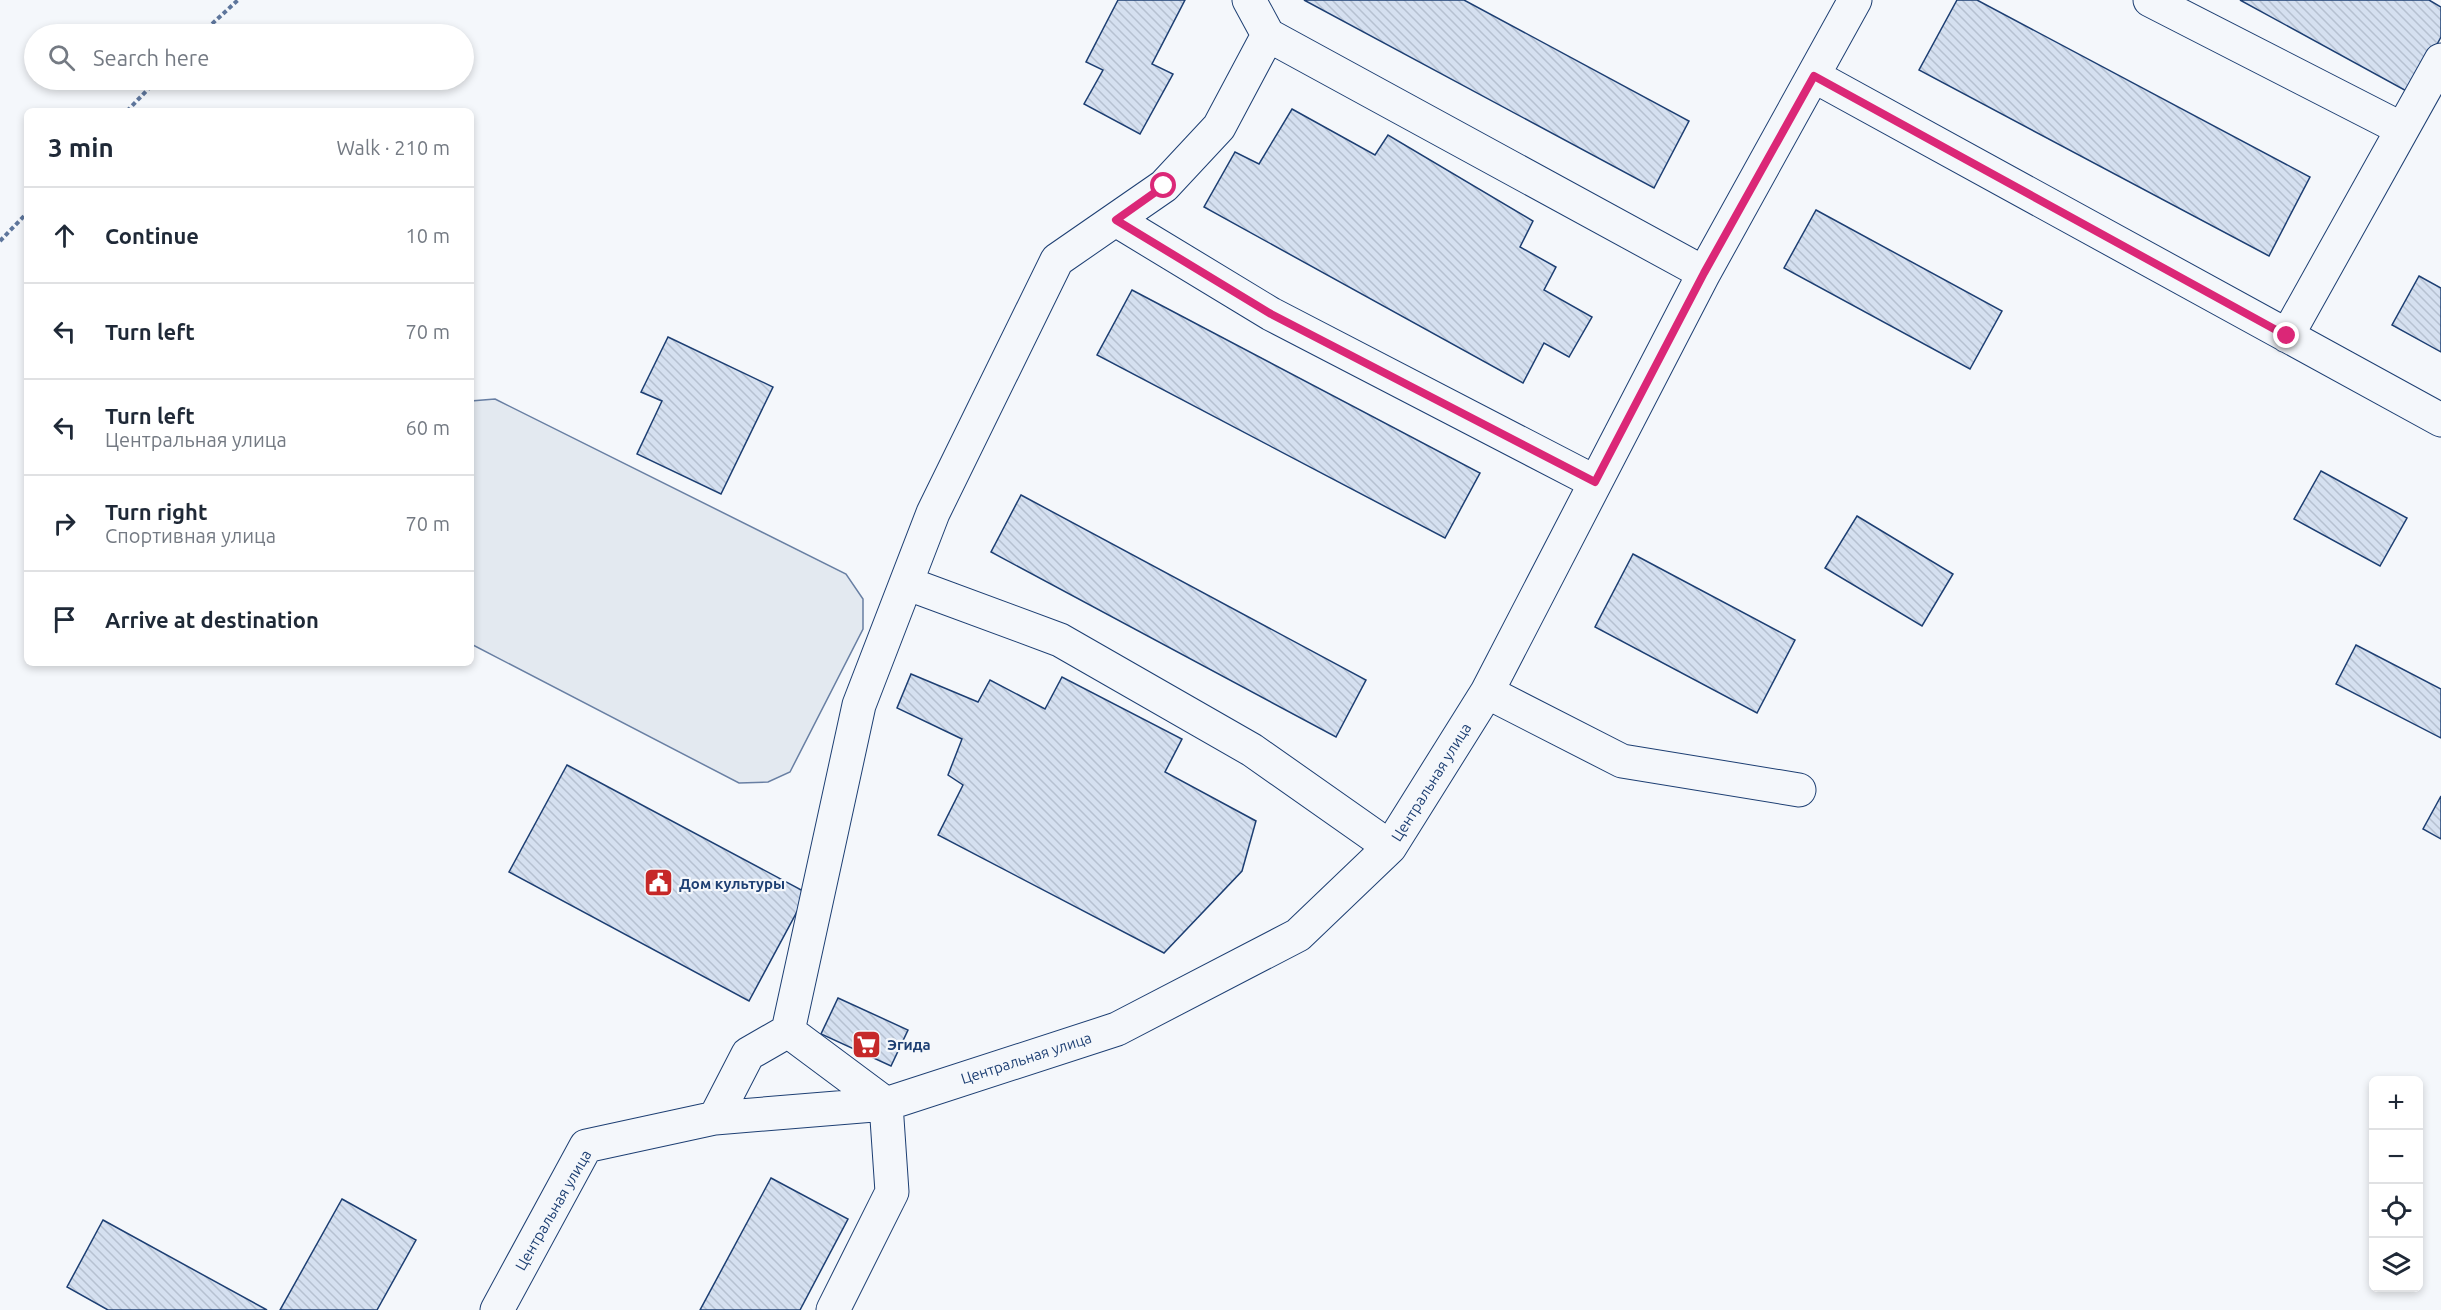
<!DOCTYPE html>
<html lang="en">
<head>
<meta charset="utf-8">
<style>
  :root { --surface:#fff; --page:#f6f6f7; --text:#1f2937; --muted:#747a83; --line:#e0e1e3 }
  body { margin:0; font-family:Ubuntu,sans-serif; background:var(--page); color:var(--text) }
  .controls { position:absolute; right:18px; bottom:18px; display:grid; overflow:hidden; border-radius:9px; box-shadow:0 3px 9px #0003 }
  .controls button { width:54px; height:54px; display:grid; place-items:center; padding:0; border:0; border-bottom:2px solid var(--line); background:var(--surface); color:var(--text); font:30px sans-serif }
  .stop { position:absolute; width:18px; height:18px; margin:-14px; border:4px solid #db2777; border-radius:50%; background:#fff }
  .stop.end { background:#db2777; border-color:#fff; box-shadow:0 2px 6px #0008 }
  .list { margin:0; padding:0; list-style:none }
  h2 { display:flex; justify-content:space-between; align-items:center; height:78px; margin:0; padding:0 24px; font-size:26px }
  h2 small { font-size:20px; font-weight:400; color:var(--muted) }
  .list li { display:grid; grid-template-columns:39px 1fr auto; gap:18px; align-items:center; box-sizing:border-box; height:96px; padding:0 24px; border-top:2px solid var(--line) }
  .list b { display:block; font-size:22px; white-space:nowrap }
  .list p { margin:0; font-size:20px; white-space:nowrap; color:var(--muted) }
  .list em { font-size:20px; font-style:normal; color:var(--muted) }
  .icon { flex:none; width:33px; height:33px; fill:none; stroke:currentColor; stroke-width:2; stroke-linecap:round; stroke-linejoin:round }
  .map { position:relative; flex:none; width:2441px; height:1310px; overflow:hidden }
  .search { position:absolute; background:var(--surface); box-shadow:0 3px 9px #0003; left:24px; top:24px; width:450px; height:66px; display:flex; align-items:center; gap:15px; box-sizing:border-box; padding:0 21px; border-radius:33px; color:var(--muted); font-size:22px }
  .panel { position:absolute; background:var(--surface); box-shadow:0 3px 9px #0003; left:24px; top:108px; width:450px; height:558px; border-radius:9px }
  .map>svg:first-child { display:block }
</style>
</head>
<body>
<div class="map">
<svg width="2441" height="1310" viewBox="0 0 2441 1310">
  <defs>
    <pattern id="building-back-hatch" width="6" height="6" patternUnits="userSpaceOnUse" patternTransform="scale(1.5)"><rect width="6" height="6" fill="#d5e0f0"/><path d="M-1 5l2 2M0 0l6 6M5-1l2 2" fill="none" stroke="#b6c1d1"/></pattern>
  </defs>
  <rect width="100%" height="100%" fill="#f4f7fb"/>
  <path fill="#e3e9f0" stroke="#687fa3" stroke-width="1.5" d="M 495,399 L 846,574 L 863,599 L 863,629 L 790,772 L 768,782 L 739,783 L 471,644 L 471,401 Z"/>
  <path fill="url(#building-back-hatch)" stroke="#1d3f73" stroke-width="1.5" d="M 1118,0 L 1185,0 L 1152,64 L 1173,74 L 1140,134 L 1084,104 L 1103,70 L 1086,62 Z
    M 1304,0 L 1464,0 L 1689,121 L 1654,188 Z
    M 1957,0 L 1977,0 L 2310,177 L 2269,256 L 1919,70 Z
    M 2240,0 L 2429,0 L 2441,7 L 2441,37 L 2410,93 Z
    M 1292,109 L 1375,155 L 1388,135 L 1533,221 L 1520,247 L 1556,267 L 1544,290 L 1592,317 L 1569,357 L 1544,343 L 1523,383 L 1204,207 L 1235,152 L 1259,164 Z
    M 1816,210 L 2002,311 L 1970,369 L 1784,268 Z
    M 2419,276 L 2441,288 L 2441,352 L 2392,325 Z
    M 1132,290 L 1480,473 L 1445,538 L 1097,355 Z
    M 668,337 L 773,387 L 721,494 L 637,454 L 662,401 L 641,392 Z
    M 2321,471 L 2407,518 L 2380,566 L 2294,519 Z
    M 1021,495 L 1366,680 L 1336,737 L 991,552 Z
    M 1857,516 L 1953,574 L 1922,626 L 1825,568 Z
    M 1633,554 L 1795,640 L 1757,713 L 1595,627 Z
    M 2356,645 L 2441,689 L 2441,738 L 2336,684 Z
    M 911,674 L 978,702 L 990,680 L 1045,709 L 1062,677 L 1182,739 L 1165,772 L 1256,821 L 1242,871 L 1164,953 L 938,835 L 963,785 L 948,775 L 962,739 L 897,708 Z
    M 567,765 L 807,893 L 749,1001 L 509,872 Z
    M 2441,796 L 2441,839 L 2423,829 Z
    M 838,998 L 908,1030 L 891,1066 L 821,1034 Z
    M 771,1178 L 848,1219 L 800,1310 L 700,1310 Z
    M 342,1199 L 416,1240 L 377,1310 L 280,1310 Z
    M 103,1220 L 267,1310 L 108,1310 L 67,1287 Z"/>
  <g fill="none" stroke-linecap="round" stroke-linejoin="round">
    <defs>
      <path id="minor" d="M 2150,0 L 2402,129
        M 1268,35 L 1704,273
        M 1814,76 L 2441,420
        M 1116,220 L 1271,314 L 1595,482
        M 2287,336 L 2441,60
        M 906,583 L 1060,640 L 1252,750 L 1390,847
        M 1487,692 L 1622,761 L 1799,790
        M 715,1118 L 748,1054 L 788,1031
        M 497,1310 L 586,1146 L 715,1118 L 886,1104 L 1117,1029 L 1298,935 L 1390,847 L 1487,692 L 1704,273 L 1855,0
        M 833,1310 L 892,1192 L 886,1104 L 788,1031 L 859,705 L 933,513 L 1057,260 L 1164,186 L 1219,127 L 1268,35 L 1249,0"/>
    </defs>
    <use href="#minor" stroke="#1d3f73" stroke-width="35"/>
    <path stroke="#5e769c" stroke-width="4" stroke-dasharray="4.5 3" stroke-linecap="butt" d="M 201,34 L 238,0
      M 127,111 L 157,80
      M 0,241 L 27,213"/>
    <use href="#minor" stroke="#f4f7fb" stroke-width="33"/>
  </g>
  <g fill="none" stroke-linecap="round" stroke-linejoin="round">
    <path stroke="#db2777" stroke-width="8" d="M 1164,186 L 1116,220 L 1271,314 L 1595,482 L 1704,273 L 1814,76 L 2287,336"/>
  </g>
  <defs>
    <symbol id="civic-square" viewBox="-11 -11 22 22"><rect x="-9" y="-9" width="18" height="18" rx="4" fill="#c62828" stroke="#f4f7fb"/><path d="M-.6-6.5H3V-4.5H.6V-3L4-1V1h2V6H-6V1h2V-1L-.6-3ZM-1.2 2.5V6h2.4V2.5Z" fill="#fff"/></symbol>
    <symbol id="supermarket-square" viewBox="-11 -11 22 22"><rect x="-9" y="-9" width="18" height="18" rx="4" fill="#c62828" stroke="#f4f7fb"/><path d="M-6-5.5h2.5l.6 2H6L4.5 2H-2.5L-4.4-4H-6ZM-1.5 3.2a1.3 1.3 0 1 0 .1 0ZM3 3.2a1.3 1.3 0 1 0 .1 0Z" fill="#fff"/></symbol>
  </defs>
  <g fill-rule="evenodd">
    <use href="#civic-square" x="642" y="866" width="33" height="33"/>
    <use href="#supermarket-square" x="850" y="1028" width="33" height="33"/>
  </g>
  <g text-anchor="middle" dominant-baseline="central" stroke-width="4.5" stroke-linejoin="round" paint-order="stroke">
    <g font-size="15" fill="#1d3f73" stroke="#f4f7fb">
      <text transform="translate(1431 782) rotate(-58)">Центральная улица</text>
      <text transform="translate(1026 1058) rotate(-18)">Центральная улица</text>
      <text transform="translate(553 1210) rotate(-60)">Центральная улица</text>
    </g>
    <g font-size="15" font-weight="bold" fill="#1d3f73" stroke="#f4f7fb" text-anchor="start">
      <text x="679" y="883">Дом культуры</text>
      <text x="887" y="1044">Эгида</text>
    </g>
  </g>
</svg>
<div class="controls">
<button>+</button>
<button>−</button>
<button><svg class="icon" aria-label="locate" viewBox="0 0 24 24"><circle cx="12" cy="12" r="6"/><path d="M12 2v4M12 18v4M2 12h4M18 12h4"/></svg></button>
<button><svg class="icon" aria-label="layers" viewBox="0 0 24 24"><path d="M12 4l9 5-9 5-9-5zM3 14l9 5 9-5"/></svg></button>
</div>
<div class="stop" style="left:1164px;top:186px"></div>
<div class="stop end" style="left:2287px;top:336px"></div>
<div class="search"><svg class="icon" aria-label="search" viewBox="0 0 24 24"><circle cx="10" cy="10" r="6"/><path d="M15 15l6 6"/></svg>Search here</div>
<section class="panel">
<h2>3 min<small>Walk · 210 m</small></h2>
<ul class="list">
<li><svg class="icon" aria-label="ahead" viewBox="0 0 24 24"><path d="M12 20V5M6 11l6-6 6 6"/></svg><div><b>Continue</b></div><em>10 m</em></li>
<li><svg class="icon" aria-label="left" viewBox="0 0 24 24"><path d="M17 20v-9H6M10 6l-5 5 5 5"/></svg><div><b>Turn left</b></div><em>70 m</em></li>
<li><svg class="icon" aria-label="left" viewBox="0 0 24 24"><path d="M17 20v-9H6M10 6l-5 5 5 5"/></svg><div><b>Turn left</b><p>Центральная улица</p></div><em>60 m</em></li>
<li><svg class="icon" aria-label="right" viewBox="0 0 24 24"><path d="M7 20v-9h11M14 6l5 5-5 5"/></svg><div><b>Turn right</b><p>Спортивная улица</p></div><em>70 m</em></li>
<li><svg class="icon" aria-label="arrive" viewBox="0 0 24 24"><path d="M6 21V4h12l-3 4 3 4H6"/></svg><div><b>Arrive at destination</b></div></li>
</ul>
</section>
</div>
</body>
</html>
